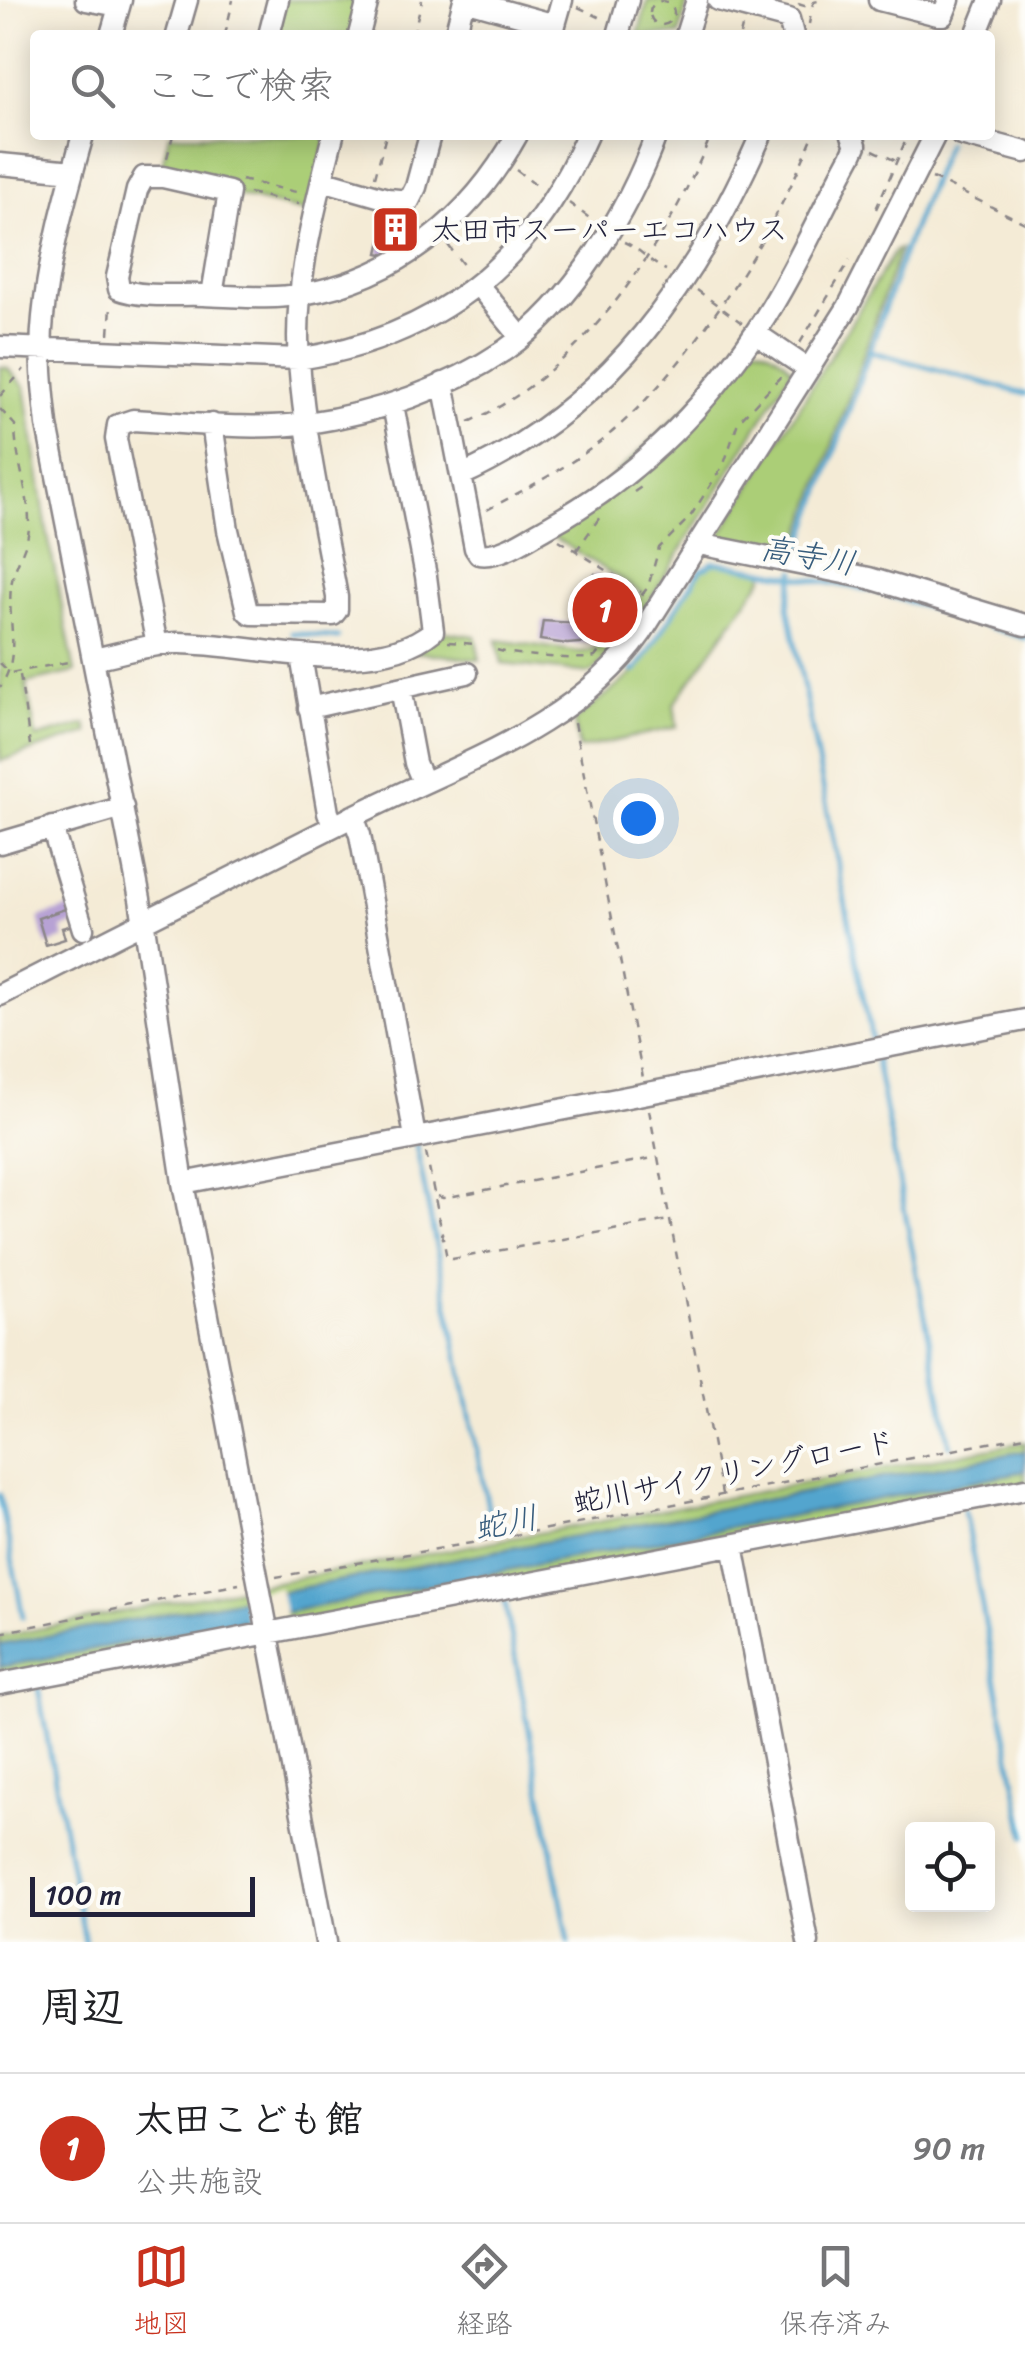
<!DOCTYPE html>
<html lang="ja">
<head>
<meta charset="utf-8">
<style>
  :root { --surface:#fff; --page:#f2f2f2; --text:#202124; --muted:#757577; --line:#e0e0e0; --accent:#c8321e }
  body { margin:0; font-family:Sriracha,"Klee One",sans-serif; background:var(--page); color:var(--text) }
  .controls { position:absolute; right:30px; bottom:30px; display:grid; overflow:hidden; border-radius:10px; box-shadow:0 5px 25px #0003 }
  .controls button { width:90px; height:90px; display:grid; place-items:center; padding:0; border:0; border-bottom:2px solid var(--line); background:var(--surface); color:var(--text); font:50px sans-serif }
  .scale { position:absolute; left:30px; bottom:25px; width:225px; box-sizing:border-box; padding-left:10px; border:5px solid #22223b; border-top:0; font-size:28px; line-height:35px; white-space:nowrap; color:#22223b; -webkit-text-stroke:8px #fdfcf7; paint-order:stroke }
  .you { position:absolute; left:638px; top:818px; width:35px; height:35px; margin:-25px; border:8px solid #fff; border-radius:50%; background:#1a73e8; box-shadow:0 0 0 15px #1a73e833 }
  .badge { display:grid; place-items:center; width:65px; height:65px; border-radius:50%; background:var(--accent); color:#fff; font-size:32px; font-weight:700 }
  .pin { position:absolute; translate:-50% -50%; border:5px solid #fff; box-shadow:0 2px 10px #0006 }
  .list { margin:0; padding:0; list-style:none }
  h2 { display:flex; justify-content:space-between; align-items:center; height:130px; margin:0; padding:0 40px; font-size:42px }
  h2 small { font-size:32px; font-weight:400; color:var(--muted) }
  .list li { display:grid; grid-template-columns:65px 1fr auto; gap:30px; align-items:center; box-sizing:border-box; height:150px; padding:0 40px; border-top:2px solid var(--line) }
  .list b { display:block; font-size:38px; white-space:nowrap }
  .list p { margin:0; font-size:32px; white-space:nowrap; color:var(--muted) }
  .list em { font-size:32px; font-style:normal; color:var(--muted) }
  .icon { flex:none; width:55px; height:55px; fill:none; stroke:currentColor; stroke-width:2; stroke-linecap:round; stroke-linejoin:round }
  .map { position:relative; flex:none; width:1025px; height:1942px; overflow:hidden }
  .search { position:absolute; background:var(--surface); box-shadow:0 5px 25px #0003; left:30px; right:30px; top:30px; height:110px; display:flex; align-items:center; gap:25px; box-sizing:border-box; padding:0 35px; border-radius:10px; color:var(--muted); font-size:38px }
  .sheet { height:280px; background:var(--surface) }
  nav { display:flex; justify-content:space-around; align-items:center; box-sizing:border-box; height:140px; border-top:2px solid var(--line); background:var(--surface); font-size:28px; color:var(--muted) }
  nav a { display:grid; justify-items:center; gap:5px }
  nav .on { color:var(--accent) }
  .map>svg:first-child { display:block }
</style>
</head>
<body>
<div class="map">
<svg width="1025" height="1942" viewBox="0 0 1025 1942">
  <rect width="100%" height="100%" fill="#fdfcf7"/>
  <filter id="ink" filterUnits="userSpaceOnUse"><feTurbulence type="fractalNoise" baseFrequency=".01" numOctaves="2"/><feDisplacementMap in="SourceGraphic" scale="20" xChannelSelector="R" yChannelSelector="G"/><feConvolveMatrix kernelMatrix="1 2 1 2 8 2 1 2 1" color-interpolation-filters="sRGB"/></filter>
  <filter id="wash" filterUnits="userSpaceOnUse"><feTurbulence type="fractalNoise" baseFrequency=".0048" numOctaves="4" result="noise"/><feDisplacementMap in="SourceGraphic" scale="40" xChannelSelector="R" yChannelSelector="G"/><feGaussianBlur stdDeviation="2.25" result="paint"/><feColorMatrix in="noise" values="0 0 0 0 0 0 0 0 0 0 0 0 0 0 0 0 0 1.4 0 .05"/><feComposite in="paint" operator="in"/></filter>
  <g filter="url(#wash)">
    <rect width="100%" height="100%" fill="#f4ebd6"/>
    <path fill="#abce77" stroke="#667859" stroke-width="2.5" d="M 284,0 L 362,0 L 353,35 L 275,35 Z
      M 648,0 L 688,0 L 679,35 L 638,35 Z
      M 169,135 L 328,135 L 310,213 L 234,195 L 161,169 Z
      M 900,249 L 794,556 L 716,542 L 895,251 Z
      M 753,346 C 766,346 785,359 792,370 L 652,597 L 614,649 L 591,673 L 502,664 L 497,640 L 581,652 C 611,649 627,617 642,593 L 550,535 Z
      M 0,367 L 7,368 L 25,387 L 47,531 L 75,672 L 26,683 L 36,738 L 86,724 L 88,733 L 0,761 Z
      M 714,562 L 765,570 L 763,578 L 674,704 L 677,727 L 579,749 L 574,721 L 636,671 L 701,570 Z
      M 445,632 L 475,636 L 480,660 L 408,651 Z
      M 1025,1442 L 1025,1451 L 0,1645 L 0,1637 L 180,1600 Z
      M 1025,1471 L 1025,1484 L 0,1679 L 0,1667 Z"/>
    <path fill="#52a5ce" stroke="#3a6484" stroke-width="2.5" d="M 1025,1451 L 1025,1471 L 0,1667 L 0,1645 Z"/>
    <path fill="#f4ebd6" d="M 280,1587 L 286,1617 L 247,1625 L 241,1594 Z"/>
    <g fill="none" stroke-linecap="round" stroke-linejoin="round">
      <path stroke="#52a5ce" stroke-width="5" d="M 869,351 L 1025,394
        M 797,560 L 906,246 L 947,143
        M 795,571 L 788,606 L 873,1046
        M 292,633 L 338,638
        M 632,670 L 636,671 L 701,570 L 714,562 L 875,591 L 1025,638
        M 875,1056 L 950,1446
        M 416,1145 L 493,1532
        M 0,1495 L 23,1617
        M 964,1510 L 1025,1836
        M 505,1603 L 569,1942
        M 38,1688 L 85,1942"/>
    </g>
    <g id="blocks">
      <path fill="#b7a2d4" d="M 388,210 L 413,216 L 405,247 L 391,244 L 388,255 L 378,253 Z
        M 595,574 L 628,597 L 607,630 L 590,642 L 567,644 L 540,640 L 543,621 L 574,623 L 588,612 L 592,602 L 587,585 Z
        M 71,907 L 77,924 L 62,928 L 65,939 L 46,945 L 38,918 Z"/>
    </g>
  </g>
  <g filter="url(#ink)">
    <use href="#blocks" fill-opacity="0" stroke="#8b8688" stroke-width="2.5"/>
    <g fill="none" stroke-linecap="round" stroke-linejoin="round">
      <defs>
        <path id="minor" d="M 86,0 L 119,6
          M 465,0 L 555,25
          M 718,0 L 789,19 L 793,35
          M 879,0 L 938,15 L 943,15 L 949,0
          M 111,35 L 121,0
          M 177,35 L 187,0
          M 269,35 L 278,0
          M 359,35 L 368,0
          M 455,35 L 464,0
          M 552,35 L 562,0
          M 618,35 L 628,0
          M 686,35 L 697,0
          M 976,35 L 990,0
          M 83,135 C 66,195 49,255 43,317 C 39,353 43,389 47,425 L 140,899 L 183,1183 L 326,1942
          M 961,135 L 1025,152
          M 0,164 L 73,171
          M 322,180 L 388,199 L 409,201 L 416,187 L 430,135
          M 478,285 L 520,336
          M 212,295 L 229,192 L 163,177 L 144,177 L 137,190 L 117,277 L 119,289 C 142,298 178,294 203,295 C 236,296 271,300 303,294 C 398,278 471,218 517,135
          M 755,333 L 808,369
          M 0,347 L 298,359 C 436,338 531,264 587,135
          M 443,383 L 475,548 L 479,554 C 501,558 530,536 549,526 C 634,479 703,411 757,330 C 793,276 820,213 851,156 L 856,145 L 852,135
          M 212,424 L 228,530 L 247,611 L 251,614 L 333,615 L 337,610 L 337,597 C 323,520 305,441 299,362 C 293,286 315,208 333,135
          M 462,475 C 610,408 697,280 761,135
          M 699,544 L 869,578 L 1025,625
          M 157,645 L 116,439 L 118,425 L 133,420 C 190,423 251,431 308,423 C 377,413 447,389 505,350 C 573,303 629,210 656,135
          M 301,656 L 328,813 L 334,826
          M 94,659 C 122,653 149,644 177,643 C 250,642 372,682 433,631 L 426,576 L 393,405
          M 401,688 L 415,763 L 423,782
          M 309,708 L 467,673
          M 353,816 L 360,835 L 415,1137
          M 52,827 L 83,929
          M 0,843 L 123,807
          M 0,995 C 117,935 234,876 352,817 C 454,765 574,729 642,632 L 848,307 L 935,135
          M 183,1183 L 1025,1020
          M 733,1545 L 808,1942
          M 0,1684 L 1025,1489"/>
      </defs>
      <use href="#minor" stroke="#8b8688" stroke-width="25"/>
      <path stroke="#8b8688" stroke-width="2.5" stroke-dasharray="8 8" stroke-linecap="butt" d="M650 13a12 12 0 1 1 24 0a12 12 0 1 1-24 0Z
        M 798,4 L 811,8 L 814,2 L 822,0
        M 578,7 L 603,19
        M 809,24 L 812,8
        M 225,35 L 233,0
        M 413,35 L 422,0
        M 740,35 L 742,27
        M 873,150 L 902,164
        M 167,158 L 173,135
        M 516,170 L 537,186
        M 375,177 L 386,135
        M 932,178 L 1025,223
        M 241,180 L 301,193
        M 249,193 L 299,204
        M 569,203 L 595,222
        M 876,209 L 908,135
        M 624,242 C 641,249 649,262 666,270
        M 448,245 L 467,270
        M 697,290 L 742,323
        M 109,334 L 111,307
        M 800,343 L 850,260
        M 0,396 L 24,369
        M 0,409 L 15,425 C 15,459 30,493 29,527 C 28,548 13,566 11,587 C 7,623 22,655 0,687
        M 469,422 C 582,373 666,245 711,135
        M 634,492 L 647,483
        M 487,510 C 529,487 574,464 611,433 C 691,365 775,233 813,135
        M 559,540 L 641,592
        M 576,551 L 600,517
        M 448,642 L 477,644
        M 497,650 C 510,655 583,661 595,657 L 648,587 L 659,548 L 690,517 L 724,464 L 738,422 L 782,375 L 781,371
        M 0,663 L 10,673 L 73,661
        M 20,675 L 30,745
        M 574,723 L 643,1078
        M 649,1110 L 722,1494
        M 426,1153 L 447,1258 L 452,1259 L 669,1220
        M 437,1196 L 443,1198 L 658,1157
        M 276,1577 L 500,1538 L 1025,1436
        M 0,1633 L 239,1584"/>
      <use href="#minor" stroke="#fff" stroke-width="20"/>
    </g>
  </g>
  <defs>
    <symbol id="building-square" viewBox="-11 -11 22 22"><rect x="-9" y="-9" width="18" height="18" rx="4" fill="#c8321e" stroke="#fdfcf7"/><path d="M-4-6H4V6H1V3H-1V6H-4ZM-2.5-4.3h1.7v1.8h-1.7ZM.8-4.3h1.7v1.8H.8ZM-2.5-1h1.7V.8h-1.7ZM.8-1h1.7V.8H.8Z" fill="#fff"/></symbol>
  </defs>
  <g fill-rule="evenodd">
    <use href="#building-square" x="368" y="202" width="55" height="55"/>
  </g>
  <g text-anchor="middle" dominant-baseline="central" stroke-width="8" stroke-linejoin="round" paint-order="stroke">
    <g font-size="30" fill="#22223b" stroke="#fdfcf7" text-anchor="start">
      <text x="431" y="230">太田市スーパーエコハウス</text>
    </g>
    <g font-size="30" fill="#22223b" stroke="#fdfcf7">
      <text transform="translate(734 1472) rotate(-11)">蛇川サイクリングロード</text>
    </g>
    <g font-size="32" font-style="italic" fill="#385d7d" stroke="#fdfcf7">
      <text transform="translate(808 556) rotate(10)">高寺川</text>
      <text transform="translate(506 1523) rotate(-11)">蛇川</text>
    </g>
  </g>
</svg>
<div class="controls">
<button><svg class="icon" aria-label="locate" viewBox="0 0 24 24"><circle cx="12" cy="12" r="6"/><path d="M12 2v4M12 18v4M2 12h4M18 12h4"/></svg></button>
</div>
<div class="scale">100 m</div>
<div class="you"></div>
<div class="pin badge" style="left:605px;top:610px">1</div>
<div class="search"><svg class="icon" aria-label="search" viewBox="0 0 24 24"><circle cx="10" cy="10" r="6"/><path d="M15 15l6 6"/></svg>ここで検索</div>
</div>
<section class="sheet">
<h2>周辺<small></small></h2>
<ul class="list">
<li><span class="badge">1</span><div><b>太田こども館</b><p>公共施設</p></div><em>90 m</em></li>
</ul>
</section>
<nav>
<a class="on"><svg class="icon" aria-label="map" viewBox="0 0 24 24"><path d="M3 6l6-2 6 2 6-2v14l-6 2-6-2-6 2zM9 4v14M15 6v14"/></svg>地図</a>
<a><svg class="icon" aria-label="directions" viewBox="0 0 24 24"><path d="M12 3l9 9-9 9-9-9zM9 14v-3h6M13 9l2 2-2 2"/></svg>経路</a>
<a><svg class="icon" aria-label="saved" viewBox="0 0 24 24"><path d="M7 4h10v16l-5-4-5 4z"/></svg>保存済み</a>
</nav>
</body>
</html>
